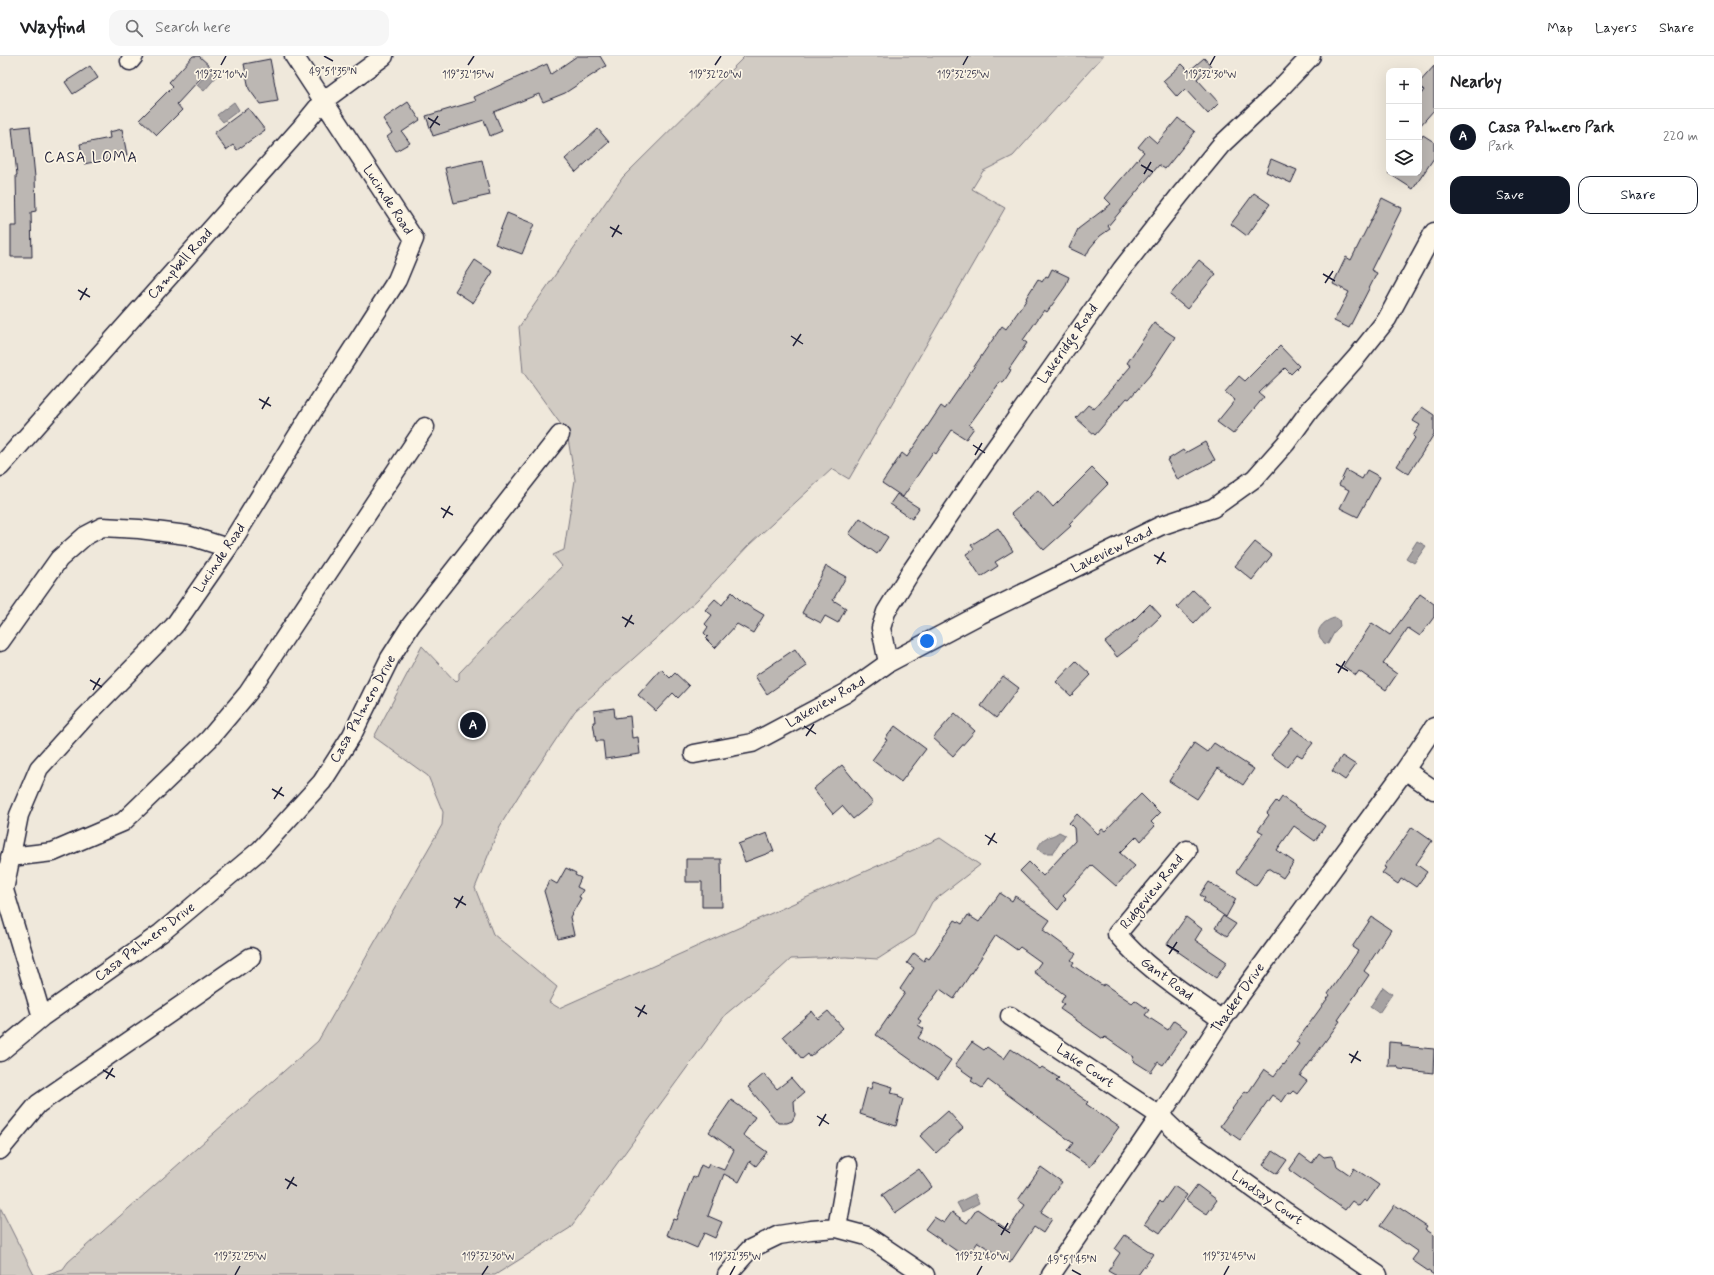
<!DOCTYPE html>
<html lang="en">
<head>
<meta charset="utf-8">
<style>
  :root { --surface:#fff; --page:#f6f6f6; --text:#202124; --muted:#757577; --line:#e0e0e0; --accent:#111827 }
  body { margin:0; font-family:Mynerve,sans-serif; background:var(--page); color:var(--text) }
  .controls { position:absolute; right:12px; top:12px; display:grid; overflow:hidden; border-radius:8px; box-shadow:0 4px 16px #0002 }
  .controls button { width:36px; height:36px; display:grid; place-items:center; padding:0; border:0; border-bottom:1px solid var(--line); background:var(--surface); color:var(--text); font:20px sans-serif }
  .you { position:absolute; left:927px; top:585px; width:14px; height:14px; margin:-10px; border:3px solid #fff; border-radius:50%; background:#1a73e8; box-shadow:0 0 0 6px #1a73e833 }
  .badge { display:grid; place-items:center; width:26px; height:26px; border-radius:50%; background:var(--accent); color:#fff; font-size:13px; font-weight:700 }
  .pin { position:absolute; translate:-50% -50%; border:2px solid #fff; box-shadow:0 1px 4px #0006 }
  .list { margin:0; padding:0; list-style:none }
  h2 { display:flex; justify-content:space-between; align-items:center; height:52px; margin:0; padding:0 16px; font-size:17px }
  h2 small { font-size:13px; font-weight:400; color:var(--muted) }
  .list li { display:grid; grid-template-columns:26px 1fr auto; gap:12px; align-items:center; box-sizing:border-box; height:56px; padding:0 16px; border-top:1px solid var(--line) }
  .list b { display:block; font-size:15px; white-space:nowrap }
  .list p { margin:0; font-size:13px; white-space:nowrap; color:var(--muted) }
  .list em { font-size:13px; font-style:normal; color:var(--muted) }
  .actions { display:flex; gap:8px; padding:12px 16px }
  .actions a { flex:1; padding:9px 0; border:1px solid var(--accent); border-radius:12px; text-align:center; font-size:14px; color:var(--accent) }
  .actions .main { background:var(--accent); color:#fff }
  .icon { flex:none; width:22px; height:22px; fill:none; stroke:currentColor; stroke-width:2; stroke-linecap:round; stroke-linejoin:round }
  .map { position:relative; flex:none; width:1434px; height:1219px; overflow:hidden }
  header { display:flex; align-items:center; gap:24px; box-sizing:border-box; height:56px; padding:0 20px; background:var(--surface); border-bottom:1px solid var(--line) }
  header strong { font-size:19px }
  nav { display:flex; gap:22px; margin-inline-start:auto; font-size:14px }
  .search { width:280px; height:36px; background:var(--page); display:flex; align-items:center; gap:10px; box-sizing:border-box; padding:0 14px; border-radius:12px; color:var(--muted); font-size:15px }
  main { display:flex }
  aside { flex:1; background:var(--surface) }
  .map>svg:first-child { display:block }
</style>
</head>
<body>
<header>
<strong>Wayfind</strong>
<div class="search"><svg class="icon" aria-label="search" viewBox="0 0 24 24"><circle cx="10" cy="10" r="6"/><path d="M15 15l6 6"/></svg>Search here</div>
<nav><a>Map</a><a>Layers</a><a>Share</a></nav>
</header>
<main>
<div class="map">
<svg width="1434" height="1219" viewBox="0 0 1434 1219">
  <rect width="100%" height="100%" fill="#efe8db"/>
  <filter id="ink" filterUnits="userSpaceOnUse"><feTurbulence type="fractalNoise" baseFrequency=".025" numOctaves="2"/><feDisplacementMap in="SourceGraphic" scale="8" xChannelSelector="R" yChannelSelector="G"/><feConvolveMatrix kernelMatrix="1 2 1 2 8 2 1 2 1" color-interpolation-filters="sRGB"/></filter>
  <g filter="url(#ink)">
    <path fill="#d1cbc3" stroke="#7a767f" d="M 745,0 L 1103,0 L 1013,100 L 983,115 L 972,133 L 1005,152 L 849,423 L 832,413 L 749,489 L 699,542 L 663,576 L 575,655 L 519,739 L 500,770 L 475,832 L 493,878 L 557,931 L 549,946 L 559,952 L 940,782 L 980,809 L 932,846 L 915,879 L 878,903 L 846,901 L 791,903 L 779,914 L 726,958 L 570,1172 L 495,1219 L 45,1219 L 63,1213 L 68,1206 L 318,985 L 442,769 L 443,756 L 428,720 L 374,681 L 422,590 L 456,626 L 459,623 L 459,617 L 562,510 L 553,499 L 564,494 L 575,424 L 567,377 L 523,316 L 519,271 L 623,121 Z
      M 0,1151 L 34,1219 L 0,1219 Z"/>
    <path fill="#a6a2a2" stroke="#716f79" d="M 210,14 L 217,20 L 204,35 L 197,29 Z
      M 234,46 L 239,54 L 223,66 L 217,59 Z
      M 1417,485 L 1426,490 L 1414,507 L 1406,502 Z
      M 1336,562 L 1339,564 L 1340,570 L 1335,575 L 1328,588 L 1324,587 C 1323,584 1320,583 1319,579 C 1316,571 1329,562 1336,562 Z
      M 1059,776 L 1065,779 L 1053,797 L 1044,797 L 1038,792 C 1044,778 1050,783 1059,776 Z
      M 1383,931 L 1392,938 L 1379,957 L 1370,951 Z
      M 975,1138 L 979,1147 L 962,1156 L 957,1147 Z"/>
    <path fill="#bcb7b3" stroke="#22223b" d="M 193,0 L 199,0 L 211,11 L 177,48 L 182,54 L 157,79 L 140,63 L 173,30 L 169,26 Z
      M 577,0 L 600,0 L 606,10 L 565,37 L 543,46 L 539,38 L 494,56 L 502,75 L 490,80 L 484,64 L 433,80 L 426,60 L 476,45 L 474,41 L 547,8 L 551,18 Z
      M 1204,2 L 1211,10 L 1197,23 L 1219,47 L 1208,58 L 1185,33 L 1177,41 L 1163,25 L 1182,8 L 1189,15 Z
      M 270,3 L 278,45 L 260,48 L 249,33 L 244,8 Z
      M 90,10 L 98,22 L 73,38 L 65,26 Z
      M 1434,10 L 1434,54 L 1419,71 L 1419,41 L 1424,34 L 1419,30 L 1419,27 Z
      M 408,46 L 420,64 L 402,76 L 410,87 L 396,95 L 387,81 L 392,77 L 383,63 Z
      M 248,52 L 265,74 L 237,94 L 233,89 L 226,94 L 214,77 Z
      M 1178,62 L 1195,76 L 1165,113 L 1159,109 L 1108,170 L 1110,173 L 1100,180 L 1090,192 L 1086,200 L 1069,192 L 1078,173 L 1111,148 L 1105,142 L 1144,96 L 1138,91 L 1148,79 L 1157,87 Z
      M 30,70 L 35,121 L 36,155 L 31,156 L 32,201 L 11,201 L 11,170 L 17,170 L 16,119 L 17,119 L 12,72 Z
      M 122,73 L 127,99 L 84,108 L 80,88 L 110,82 L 109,76 Z
      M 598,73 L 609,86 L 576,116 L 565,103 Z
      M 1423,79 L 1434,86 L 1434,102 L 1413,133 L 1388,117 L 1419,117 L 1419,86 Z
      M 1271,103 L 1297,114 L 1291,127 L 1266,116 Z
      M 482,104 L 490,139 L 454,147 L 445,112 Z
      M 1254,137 L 1270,148 L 1247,180 L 1231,168 Z
      M 1382,142 L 1402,152 L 1371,214 L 1377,217 L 1349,272 L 1334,265 L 1349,236 L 1333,228 L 1346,201 L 1351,204 Z
      M 507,157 L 534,168 L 522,198 L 495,188 Z
      M 475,204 L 493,216 L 473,247 L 455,235 Z
      M 1199,204 L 1216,218 L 1187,253 L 1170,239 Z
      M 1052,213 L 1069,221 L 1065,231 L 1047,256 L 1044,254 L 1023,284 L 1027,287 L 1009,313 L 1011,314 L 1003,327 L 1000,326 L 969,369 L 974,372 L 966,383 L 952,374 L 936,398 L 933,396 L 903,441 L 882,427 L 902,397 L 907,401 L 941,350 L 945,353 L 1002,270 L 1006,273 L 1027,243 L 1026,242 L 1038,223 L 1042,226 L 1046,220 L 1048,221 Z
      M 1154,267 L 1175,281 L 1150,319 L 1129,343 L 1127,342 L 1095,379 L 1076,362 L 1088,349 L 1094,353 L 1131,310 L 1127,307 Z
      M 1280,290 L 1299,310 L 1291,318 L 1285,312 L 1259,337 L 1264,341 L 1233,378 L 1217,366 L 1235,344 L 1225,336 L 1239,320 L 1245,325 Z
      M 1422,351 L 1434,359 L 1434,378 L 1409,418 L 1397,410 L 1415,382 L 1413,380 L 1420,369 L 1413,365 Z
      M 1205,386 L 1215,404 L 1178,424 L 1167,404 L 1183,394 L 1185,397 Z
      M 1092,412 L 1108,428 L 1069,468 L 1071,470 L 1044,494 L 1011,458 L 1038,434 L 1053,451 Z
      M 1346,414 L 1362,423 L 1367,414 L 1380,421 L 1358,461 L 1340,452 L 1349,434 L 1339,429 Z
      M 897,438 L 919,452 L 912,463 L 890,448 Z
      M 860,462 L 888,481 L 877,498 L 849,478 Z
      M 998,472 L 1013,495 L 995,506 L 998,510 L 981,521 L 966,498 L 974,493 L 971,489 Z
      M 1255,486 L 1272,499 L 1252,524 L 1235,510 Z
      M 826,510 L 846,521 L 833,544 L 846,552 L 838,567 L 825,560 L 821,567 L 802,557 Z
      M 1193,534 L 1210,550 L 1194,567 L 1177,551 Z
      M 732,536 L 742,546 L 764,559 L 753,577 L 737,568 L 715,592 L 706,583 L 708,581 L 704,577 L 708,571 L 705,568 L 712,559 L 705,554 L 715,543 L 722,549 Z
      M 1420,538 L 1434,548 L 1434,561 L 1420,580 L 1408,572 L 1383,608 L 1397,618 L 1386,634 L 1359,615 L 1356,619 L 1343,610 L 1372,567 L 1390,579 Z
      M 1150,548 L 1161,560 L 1138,582 L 1139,584 L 1117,601 L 1105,586 L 1133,565 Z
      M 795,593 L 807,610 L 767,638 L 755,620 Z
      M 1076,605 L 1091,619 L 1071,640 L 1056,626 Z
      M 661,613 L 670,622 L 675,617 L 689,630 L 678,642 L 673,637 L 656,655 L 638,639 Z
      M 1003,620 L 1019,632 L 996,662 L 981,650 Z
      M 614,652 L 615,662 L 630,660 L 632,682 L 638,681 L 640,698 L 605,703 L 603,685 L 596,685 L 593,666 L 595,666 L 594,655 Z
      M 955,657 L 975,675 L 953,700 L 933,682 Z
      M 895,670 L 926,693 L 901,726 L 872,704 L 887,684 L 885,683 Z
      M 1292,672 L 1313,687 L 1302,701 L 1297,698 L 1287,711 L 1271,699 Z
      M 1194,687 L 1207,696 L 1214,687 L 1254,713 L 1243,729 L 1218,712 L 1197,743 L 1169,725 Z
      M 1342,700 L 1356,709 L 1345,724 L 1332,715 Z
      M 842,709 L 873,747 L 853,763 L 842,750 L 833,758 L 813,733 Z
      M 1141,738 L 1160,757 L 1151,766 L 1155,770 L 1141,785 L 1137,780 L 1120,797 L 1135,810 L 1116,830 L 1092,809 L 1063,840 L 1066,843 L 1058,854 L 1020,815 L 1029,806 L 1043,820 L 1075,785 L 1074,772 L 1069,767 L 1077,758 L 1098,778 L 1102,773 L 1105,775 Z
      M 1282,741 L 1325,770 L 1315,785 L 1294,770 L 1277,794 L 1294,806 L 1283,822 L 1268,812 L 1256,830 L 1236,816 L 1263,777 L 1258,774 L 1269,759 L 1267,757 L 1276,745 L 1278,747 Z
      M 1412,771 L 1432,785 L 1416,808 L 1427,816 L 1416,831 L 1404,823 L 1403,824 L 1401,823 L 1398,828 L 1382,817 L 1386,812 L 1384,811 Z
      M 767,777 L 774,795 L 745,806 L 738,788 Z
      M 686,803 L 721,803 L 722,851 L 702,851 L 702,826 L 686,826 Z
      M 566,812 L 576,817 L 575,819 L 581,822 L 577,831 L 583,834 L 579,841 L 581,842 L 570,861 L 574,879 L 558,883 L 544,835 L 550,824 L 557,828 Z
      M 1209,826 L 1236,843 L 1226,861 L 1203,845 L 1205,842 L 1200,839 Z
      M 1000,837 L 1012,845 L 1015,840 L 1050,864 L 1043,874 L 1076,898 L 1071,904 L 1074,906 L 1072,909 L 1103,930 L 1104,928 L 1132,947 L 1135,944 L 1149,954 L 1145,959 L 1168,974 L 1174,965 L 1187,974 L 1163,1009 L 1158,1006 L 1151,1016 L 1132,1004 L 1134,1001 L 1105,981 L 1103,983 L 1060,953 L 1064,948 L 1061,946 L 1065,939 L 1034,916 L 1041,906 L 1020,891 L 1017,894 L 996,879 L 954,943 L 940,933 L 918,963 L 921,965 L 918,969 L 924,973 L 918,982 L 951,1004 L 938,1023 L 876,979 L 905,937 L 900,933 L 914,912 L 907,907 L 914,897 L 924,905 L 926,901 L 929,903 L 955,864 L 962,868 L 968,859 L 979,866 Z
      M 1223,860 L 1236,868 L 1227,880 L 1215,872 Z
      M 1186,861 L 1202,873 L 1195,884 L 1227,906 L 1216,922 L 1167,888 Z
      M 1372,861 L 1391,874 L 1364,915 L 1369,919 L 1338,964 L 1340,965 L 1300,1020 L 1307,1025 L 1297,1038 L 1293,1035 L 1290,1038 L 1288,1037 L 1282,1046 L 1272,1039 L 1240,1084 L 1220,1070 L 1245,1035 L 1248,1037 L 1264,1013 L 1274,1020 L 1283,1008 L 1284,1009 L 1299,988 L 1296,986 L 1330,939 L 1328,938 L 1358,895 L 1352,891 Z
      M 812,955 L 818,963 L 828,955 L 843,972 L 810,1001 L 808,998 L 802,1003 L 783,980 Z
      M 972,986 L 984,994 L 987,991 L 1004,1003 L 1011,993 L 1040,1013 L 1042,1011 L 1059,1022 L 1056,1025 L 1077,1038 L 1088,1046 L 1086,1048 L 1119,1071 L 1090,1111 L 1067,1095 L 1073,1087 L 1046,1067 L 988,1024 L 982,1032 L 971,1025 L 973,1022 L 955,1009 Z
      M 1389,986 L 1401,987 L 1402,990 L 1434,993 L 1433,1017 L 1399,1013 L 1397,1010 L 1388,1010 Z
      M 764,1018 L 777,1033 L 791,1022 L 804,1037 L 794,1045 L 795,1059 L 792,1065 L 787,1067 L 778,1067 L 748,1031 Z
      M 873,1025 L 893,1031 L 891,1037 L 899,1039 L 898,1041 L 903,1043 L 896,1070 L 860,1058 L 867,1032 L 871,1033 Z
      M 731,1044 L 755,1061 L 743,1079 L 767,1096 L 756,1110 L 750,1105 L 739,1126 L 724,1118 L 708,1160 L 722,1166 L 715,1182 L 704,1177 L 697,1192 L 667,1179 L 673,1163 L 676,1164 L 693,1120 L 696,1122 L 701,1109 L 707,1112 L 709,1108 L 724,1114 L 734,1094 L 709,1076 Z
      M 948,1055 L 963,1072 L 936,1097 L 920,1080 Z
      M 1273,1095 L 1287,1104 L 1277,1118 L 1263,1109 Z
      M 1319,1097 L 1324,1101 L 1331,1100 L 1335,1103 L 1337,1110 L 1350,1119 L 1354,1112 L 1379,1129 L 1367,1146 L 1364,1144 L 1359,1150 L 1352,1145 L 1345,1154 L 1289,1114 L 1300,1098 L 1312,1107 Z
      M 1041,1111 L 1062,1126 L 1041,1156 L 1052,1163 L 1043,1177 L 1034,1171 L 1010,1207 L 978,1186 L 967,1202 L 925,1173 L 934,1161 L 944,1167 L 952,1156 L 967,1167 L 977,1153 L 1008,1174 L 1025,1149 L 1018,1144 Z
      M 919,1113 L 932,1131 L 895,1157 L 882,1139 Z
      M 1197,1129 L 1217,1144 L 1207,1158 L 1186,1144 Z
      M 1174,1130 L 1187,1139 L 1160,1177 L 1145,1167 L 1160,1145 L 1162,1147 Z
      M 1395,1149 L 1427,1170 L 1425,1173 L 1434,1179 L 1434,1219 L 1412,1204 L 1418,1196 L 1380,1170 Z
      M 1125,1179 L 1153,1198 L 1138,1219 L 1115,1219 L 1108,1215 L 1120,1197 L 1115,1193 Z"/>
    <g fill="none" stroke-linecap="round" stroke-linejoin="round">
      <defs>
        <path id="minor" d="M 130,5 L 134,0
          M 0,411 L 301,72 L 323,45 L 384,0
          M 0,586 L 59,503 L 85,480 L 102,471 L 139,473 L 187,479 L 228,492
          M 888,607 L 881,572 L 886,556 L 910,517 L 984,408 L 1122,213 L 1180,139 L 1221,89 L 1273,40 L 1311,0
          M 694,698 L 752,687 L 846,637 L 888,607 L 981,558 L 1160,470 L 1213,452 L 1255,422 L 1286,387 L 1310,354 L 1356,302 L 1387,263 L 1434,176
          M 1405,714 L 1434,734
          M 1187,794 L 1117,878 C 1146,913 1185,937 1222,964
          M 10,801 L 53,796 L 123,766 L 209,683 L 248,637 L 425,371
          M 1010,960 L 1160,1060 L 1182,1081 L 1225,1112 L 1286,1156 L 1378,1219
          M 42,961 L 4,834 L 19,759 L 39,712 L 85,661 L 174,570 L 228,492 L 312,356 L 397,224 L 414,183 L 294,0
          M 0,996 L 42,961 L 161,877 L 260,794 L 322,726 L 352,679 L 390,602 L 411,569 L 560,379
          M 0,1094 L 38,1048 L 251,901
          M 837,1172 L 848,1109
          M 727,1219 L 750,1193 L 779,1179 L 811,1174 L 837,1172 L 867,1180 L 925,1219
          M 1051,1219 L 1160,1060 L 1222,964 L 1405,714 L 1434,671"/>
      </defs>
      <use href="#minor" stroke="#22223b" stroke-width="21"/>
      <use href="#minor" stroke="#fcf5e5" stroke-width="18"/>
    </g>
  </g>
  <path fill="none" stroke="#22223b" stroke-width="1.5" d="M 324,0 L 333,5M 221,9 L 226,0M 468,9 L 474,0M 715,9 L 721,0M 963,9 L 968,0M 1210,9 L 1215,0M 428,62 L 440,69M 430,72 L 438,60M 1141,109 L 1153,116M 1144,118 L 1151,106M 610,171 L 622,178M 612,181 L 619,169M 1323,218 L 1335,225M 1325,227 L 1333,215M 78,234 L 90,241M 80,244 L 87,232M 791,280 L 803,288M 793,290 L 801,278M 259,343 L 271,350M 262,353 L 269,341M 973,389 L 985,397M 975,399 L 982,387M 441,452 L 453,459M 443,462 L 450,450M 1154,499 L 1166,506M 1157,508 L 1164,496M 622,561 L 634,568M 625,571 L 632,559M 1336,608 L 1348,615M 1338,617 L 1345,605M 90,624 L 102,631M 93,634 L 100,622M 804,670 L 816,678M 806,680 L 814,668M 272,733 L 284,740M 274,743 L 282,731M 985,779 L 997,787M 988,789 L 995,777M 454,842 L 466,849M 456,852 L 463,840M 1167,889 L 1179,896M 1169,898 L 1177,886M 635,951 L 647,958M 638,961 L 645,949M 1349,998 L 1361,1005M 1351,1007 L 1358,995M 103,1014 L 115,1021M 106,1023 L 113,1012M 817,1060 L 829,1068M 819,1070 L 826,1058M 285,1123 L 297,1130M 287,1133 L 294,1121M 998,1169 L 1010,1177M 1001,1179 L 1008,1167M 1072,1214 L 1081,1219M 235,1219 L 240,1210M 482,1219 L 488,1210M 730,1219 L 735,1210M 977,1219 L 982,1210M 1224,1219 L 1229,1210"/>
  <g text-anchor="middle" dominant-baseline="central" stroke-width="3.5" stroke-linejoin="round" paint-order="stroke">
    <g font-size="14" fill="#22223b" stroke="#fcf5e5">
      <text transform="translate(388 144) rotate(57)">Lucinde Road</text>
      <text transform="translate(180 208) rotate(-48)">Campbell Road</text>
      <text transform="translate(1068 288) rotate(-55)">Lakeridge Road</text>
      <text transform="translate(1112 494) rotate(-26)">Lakeview Road</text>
      <text transform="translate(220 502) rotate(-56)">Lucinde Road</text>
      <text transform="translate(826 646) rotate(-30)">Lakeview Road</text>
      <text transform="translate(363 653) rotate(-61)">Casa Palmero Drive</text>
      <text transform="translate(1152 836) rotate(-51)">Ridgeview Road</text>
      <text transform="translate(145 886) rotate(-37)">Casa Palmero Drive</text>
      <text transform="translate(1167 923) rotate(37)">Gant Road</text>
      <text transform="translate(1238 942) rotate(-55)">Thacker Drive</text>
      <text transform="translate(1085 1010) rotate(34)">Lake Court</text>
      <text transform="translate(1267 1142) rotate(35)">Lindsay Court</text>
    </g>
    <g font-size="15" letter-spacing="1" fill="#22223b" stroke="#fcf5e5">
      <text x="91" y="102">CASA LOMA</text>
    </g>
  </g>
  <g font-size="10" text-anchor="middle" fill="#22223b" stroke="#fcf5e5" stroke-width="3.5" stroke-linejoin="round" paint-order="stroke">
    <text x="333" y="19">49°51'35"N</text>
    <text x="468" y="22">119°32'15"W</text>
    <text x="715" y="22">119°32'20"W</text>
    <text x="221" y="22">119°32'10"W</text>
    <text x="963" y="22">119°32'25"W</text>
    <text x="1210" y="22">119°32'30"W</text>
    <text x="240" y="1204">119°32'25"W</text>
    <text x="488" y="1204">119°32'30"W</text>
    <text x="735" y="1204">119°32'35"W</text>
    <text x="982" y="1204">119°32'40"W</text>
    <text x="1229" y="1204">119°32'45"W</text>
    <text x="1072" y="1207">49°51'45"N</text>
  </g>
</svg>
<div class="controls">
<button>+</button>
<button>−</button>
<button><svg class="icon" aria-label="layers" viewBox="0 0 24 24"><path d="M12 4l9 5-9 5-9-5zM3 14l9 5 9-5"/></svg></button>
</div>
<div class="you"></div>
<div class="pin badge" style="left:473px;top:669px">A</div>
</div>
<aside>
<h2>Nearby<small></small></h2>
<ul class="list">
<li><span class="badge">A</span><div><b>Casa Palmero Park</b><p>Park</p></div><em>220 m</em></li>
</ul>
<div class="actions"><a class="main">Save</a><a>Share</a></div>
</aside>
</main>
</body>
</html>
